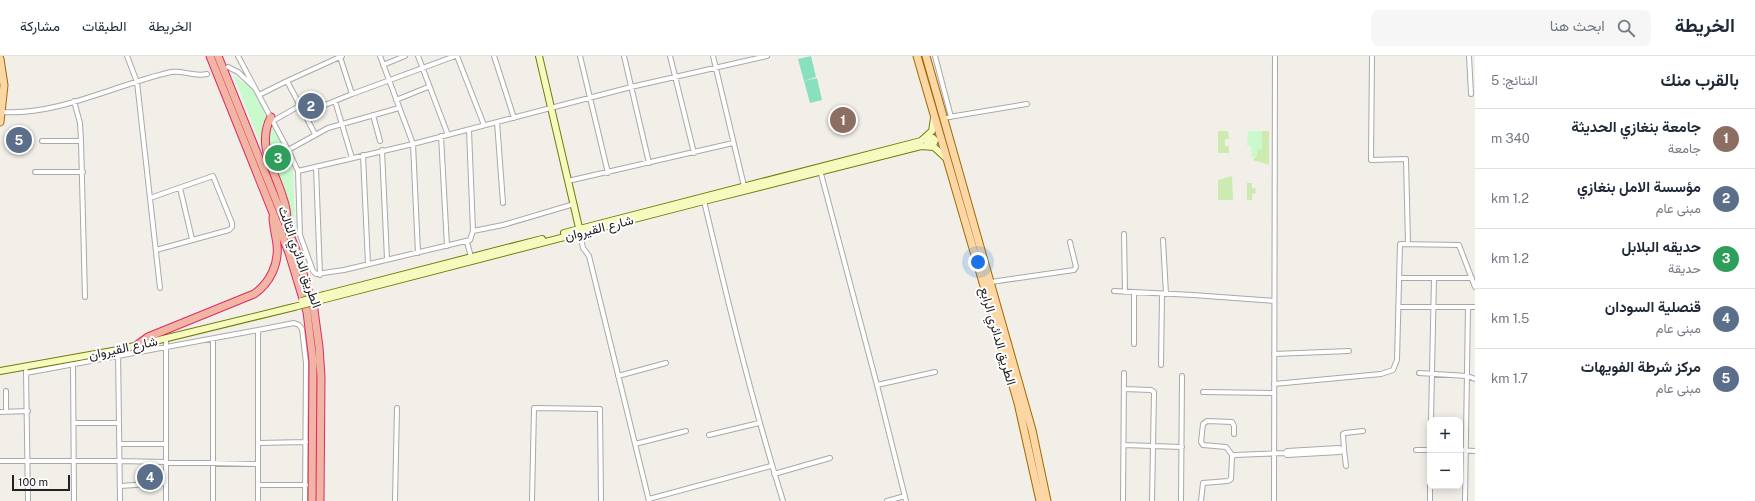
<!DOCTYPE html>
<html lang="ar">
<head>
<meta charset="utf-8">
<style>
  :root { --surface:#fff; --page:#f6f6f7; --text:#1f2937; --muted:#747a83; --line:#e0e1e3; --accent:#d40000 }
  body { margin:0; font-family:"Public Sans",Vazirmatn,sans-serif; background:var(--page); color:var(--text); direction:rtl }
  .controls { position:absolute; right:12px; bottom:12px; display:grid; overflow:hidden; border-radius:8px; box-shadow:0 2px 10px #0003 }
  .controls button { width:36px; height:36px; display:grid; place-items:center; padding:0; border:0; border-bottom:1px solid var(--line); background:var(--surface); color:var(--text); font:20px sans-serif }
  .scale { position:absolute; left:12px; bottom:10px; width:58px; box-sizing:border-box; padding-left:4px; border:2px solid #222; border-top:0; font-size:11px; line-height:14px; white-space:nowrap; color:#222; -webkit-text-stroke:3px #fff; paint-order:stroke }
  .you { position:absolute; left:978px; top:206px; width:14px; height:14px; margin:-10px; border:3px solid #fff; border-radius:50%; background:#1a73e8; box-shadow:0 0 0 6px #1a73e833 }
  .badge { display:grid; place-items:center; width:26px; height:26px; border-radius:50%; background:var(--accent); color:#fff; font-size:13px; font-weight:700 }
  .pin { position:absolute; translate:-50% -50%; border:2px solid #fff; box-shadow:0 1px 4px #0006 }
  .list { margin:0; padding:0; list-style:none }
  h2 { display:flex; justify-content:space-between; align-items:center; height:52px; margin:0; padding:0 16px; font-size:17px }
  h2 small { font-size:13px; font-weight:400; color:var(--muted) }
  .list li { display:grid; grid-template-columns:26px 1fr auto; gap:12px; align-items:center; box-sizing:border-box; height:60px; padding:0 16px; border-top:1px solid var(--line) }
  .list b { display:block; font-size:15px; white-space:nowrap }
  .list p { margin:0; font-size:13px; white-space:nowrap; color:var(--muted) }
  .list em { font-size:13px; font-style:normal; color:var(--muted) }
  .icon { flex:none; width:22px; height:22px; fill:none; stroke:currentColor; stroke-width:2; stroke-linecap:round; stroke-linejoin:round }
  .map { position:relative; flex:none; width:1475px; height:445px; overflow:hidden; direction:ltr }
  header { display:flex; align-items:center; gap:24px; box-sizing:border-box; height:56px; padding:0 20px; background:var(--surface); border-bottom:1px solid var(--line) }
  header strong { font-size:19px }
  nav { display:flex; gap:22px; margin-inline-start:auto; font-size:14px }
  .search { width:280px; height:36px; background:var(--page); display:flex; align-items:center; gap:10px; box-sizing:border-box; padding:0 14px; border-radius:8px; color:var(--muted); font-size:15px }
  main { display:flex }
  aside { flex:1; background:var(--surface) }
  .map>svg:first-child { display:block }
</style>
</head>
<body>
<header>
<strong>الخريطة</strong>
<div class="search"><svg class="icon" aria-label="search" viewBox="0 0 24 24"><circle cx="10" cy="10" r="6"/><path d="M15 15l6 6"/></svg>ابحث هنا</div>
<nav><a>الخريطة</a><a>الطبقات</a><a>مشاركة</a></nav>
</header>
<main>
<aside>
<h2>بالقرب منك<small>النتائج: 5</small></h2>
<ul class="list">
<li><span class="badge" style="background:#8d6e63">1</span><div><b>جامعة بنغازي الحديثة</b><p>جامعة</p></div><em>340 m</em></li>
<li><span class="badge" style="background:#5c6f8a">2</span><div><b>مؤسسة الامل بنغازي</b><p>مبنى عام</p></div><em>1.2 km</em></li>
<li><span class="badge" style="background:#2e9e5b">3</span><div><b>حديقه البلابل</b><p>حديقة</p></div><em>1.2 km</em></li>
<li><span class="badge" style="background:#5c6f8a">4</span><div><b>قنصلية السودان</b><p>مبنى عام</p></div><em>1.5 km</em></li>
<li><span class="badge" style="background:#5c6f8a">5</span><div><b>مركز شرطة الفويهات</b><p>مبنى عام</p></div><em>1.7 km</em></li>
</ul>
</aside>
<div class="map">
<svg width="1475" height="445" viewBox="0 0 1475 445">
  <rect width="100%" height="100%" fill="#f2efe9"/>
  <path fill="#cdebb0" d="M 1218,75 L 1228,75 L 1229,83 L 1225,83 L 1225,90 L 1229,90 L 1229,97 L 1218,97 Z
    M 1262,75 L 1269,75 L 1269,109 L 1253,104 L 1257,99 L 1256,94 L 1262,93 Z
    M 1232,120 L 1233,144 L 1218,144 L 1218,124 Z
    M 1247,127 L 1252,127 L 1252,132 L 1255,132 L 1256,137 L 1252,138 L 1252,144 L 1247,144 Z"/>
  <path fill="#c8facc" d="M 233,19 L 245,28 L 251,27 L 293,108 L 295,173 Z
    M 1248,75 L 1262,75 L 1262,93 L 1257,94 L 1257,99 L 1254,101 L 1251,101 L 1251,90 L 1247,90 Z"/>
  <path fill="#88e0be" d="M 811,0 L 816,21 L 804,25 L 798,3 Z
    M 817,22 L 822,44 L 810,47 L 804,25 Z"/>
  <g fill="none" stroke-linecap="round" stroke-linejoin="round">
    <defs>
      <path id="minor" d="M 127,0 L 137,26 L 160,232
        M 238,0 L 288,94 L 298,115 L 300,179 L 313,215 L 316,218 L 344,214 L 470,184 L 473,175 L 469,74
        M 380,0 L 413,88 L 418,197
        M 418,0 L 448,79
        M 457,0 L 484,69
        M 494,0 L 514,62
        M 580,0 L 608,117
        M 624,0 L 649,107
        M 670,0 L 694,97
        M 713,0 L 744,130
        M 935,0 L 951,61
        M 1372,0 L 1371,104 L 1406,103 L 1408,188
        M 1469,0 L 1471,38
        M 340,1 L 352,38
        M 383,9 L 405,0
        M 228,11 L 238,16 L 254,31
        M 259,39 L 287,25
        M 396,44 L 428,31
        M 74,45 L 80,67 L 81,85 L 85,241
        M 335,45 L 352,102
        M 2,56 C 58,60 117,28 171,16 C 183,14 193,21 207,18
        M 303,58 L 352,38 L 455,0
        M 373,59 L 380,85
        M 943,62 L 1027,48
        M 273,65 L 299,50
        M 497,66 L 503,147
        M 315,78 L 287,25 L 342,0
        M 441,80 L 447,190
        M 42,85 L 81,85
        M 288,94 L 328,72 L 399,52
        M 382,94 L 387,203
        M 363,99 L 368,208
        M 316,111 L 320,219
        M 820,114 L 877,329 L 906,445
        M 298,115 L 413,88 L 631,31 L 767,0
        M 35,116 L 83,116
        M 568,125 L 733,87
        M 180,132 L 192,183
        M 150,142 L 213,120 L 232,167 L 232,171 L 229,174 L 156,194
        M 704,145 C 728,246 752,346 783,445
        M 473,175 L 503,169 L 574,148
        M 580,177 L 583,192 L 589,200 L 649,445
        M 1124,178 L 1125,236
        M 1163,184 L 1166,238
        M 467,186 L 471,201
        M 1399,222 L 1472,222
        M 991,226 L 1074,214 L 1076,211 L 1070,186
        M 1114,235 L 1193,239 L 1274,245
        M 1398,251 L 1475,251
        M 166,283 L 166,445
        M 1134,288 L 1134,236
        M 118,294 L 120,445
        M 1274,298 L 1349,295
        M 73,309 L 74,445
        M 1161,309 L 1162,238
        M 26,315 L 28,445
        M 26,317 L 258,274 L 294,267 L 299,269 L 302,273 L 306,307 L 305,445
        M 1419,317 L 1467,320 L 1475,323
        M 618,320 L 666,307
        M 1274,328 L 1381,318 L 1393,314 L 1397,304 L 1400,188 L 1459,189 L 1475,231
        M 877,329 L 935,316
        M 1124,333 L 1151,334 L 1154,336 L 1152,445
        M 1203,336 L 1274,337
        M 6,355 L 6,335
        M 0,356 L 28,355
        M 1431,364 L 1434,222
        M 74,367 L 119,367
        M 709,379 L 759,367
        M 258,387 L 306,386
        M 119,388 L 166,388
        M 635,388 L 686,375
        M 1124,389 L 1182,391
        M 1342,394 L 1344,394 L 1343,378 L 1345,377 L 1363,375
        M 1344,394 L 1346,410
        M 1416,394 L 1430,394
        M 1460,394 L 1475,395
        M 1233,400 L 1226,391 L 1203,389 L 1201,386 L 1203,368 L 1207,365 L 1232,366 L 1234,370 L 1234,378
        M 0,405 L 119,405 L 258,408
        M 774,418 L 830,402
        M 258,429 L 306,429
        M 120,430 L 166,427
        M 649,443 L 771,410
        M 213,445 L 213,283
        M 258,445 L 258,274
        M 395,445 L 397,352
        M 532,445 L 534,352 L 600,353 L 601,445
        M 887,445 L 905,440
        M 1123,445 L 1124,317
        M 1181,445 L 1182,320
        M 1201,445 L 1203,427 L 1228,425 L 1231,423 L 1232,401 L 1235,399 L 1285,397 L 1287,395 L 1339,392 L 1342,394 L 1340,396 L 1287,399 L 1285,397
        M 1274,445 L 1275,0
        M 1430,445 L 1430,430
        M 1465,445 L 1468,251"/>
      <path id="secondary" d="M 539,0 L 580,176
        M 925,84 L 933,82 L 935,84 L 934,87 L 927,89
        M 564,177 L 921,85 L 932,75 L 934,62
        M 324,239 L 542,183
        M 325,243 L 704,145 L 921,90 L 934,91 L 946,102
        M 0,315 L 118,294 L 294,251"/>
      <path id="primary" d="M 917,0 L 1018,347 L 1040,445
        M 926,0 L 1032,374 L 1047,445
        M 0,3 L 4,29 L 0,66"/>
      <path id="trunk" d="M 210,0 L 289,197 L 307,256 L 313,305 L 312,445
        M 218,0 L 296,194 L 314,254 L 319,291 L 321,321 L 320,445
        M 271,61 C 256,89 275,115 283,142 C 286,150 287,158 287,166
        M 137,289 L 148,281 L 254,238 C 270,227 279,208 277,189 C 276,179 273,170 273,161"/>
    </defs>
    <use href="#minor" stroke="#a9a9a9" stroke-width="6"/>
    <use href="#secondary" stroke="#707d05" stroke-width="8"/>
    <use href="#primary" stroke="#a06b00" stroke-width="9"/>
    <use href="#trunk" stroke="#dc2a67" stroke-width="9"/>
    <use href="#minor" stroke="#fff" stroke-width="4"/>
    <use href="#secondary" stroke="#f7fabf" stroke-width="6"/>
    <use href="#primary" stroke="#fcd6a4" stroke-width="7"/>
    <use href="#trunk" stroke="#f2b4a3" stroke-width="7"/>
    <defs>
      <path id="secondary-bridge" d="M 302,245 L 324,239
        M 294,251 L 325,243"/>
    </defs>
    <use href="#secondary-bridge" stroke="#707d05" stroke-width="8" stroke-linecap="butt"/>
    <use href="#secondary-bridge" stroke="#f7fabf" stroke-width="6"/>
  </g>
  <g text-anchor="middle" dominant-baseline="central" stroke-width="4" stroke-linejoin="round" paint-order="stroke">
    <g font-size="13" fill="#222" stroke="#fff">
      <text transform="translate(599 172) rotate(-14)">شارع القيروان</text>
      <text transform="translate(300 201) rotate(71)">الطريق الدائري الثالث</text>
      <text transform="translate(998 280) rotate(74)">الطريق الدائري الرابع</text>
      <text transform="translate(123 292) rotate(-12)">شارع القيروان</text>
    </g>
  </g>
</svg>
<div class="controls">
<button>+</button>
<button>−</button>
</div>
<div class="scale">100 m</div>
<div class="you"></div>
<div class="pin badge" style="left:843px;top:64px;background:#8d6e63">1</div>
<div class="pin badge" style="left:311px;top:50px;background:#5c6f8a">2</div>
<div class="pin badge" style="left:278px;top:102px;background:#2e9e5b">3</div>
<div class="pin badge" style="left:150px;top:421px;background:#5c6f8a">4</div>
<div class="pin badge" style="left:19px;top:84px;background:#5c6f8a">5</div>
</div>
</main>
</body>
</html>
